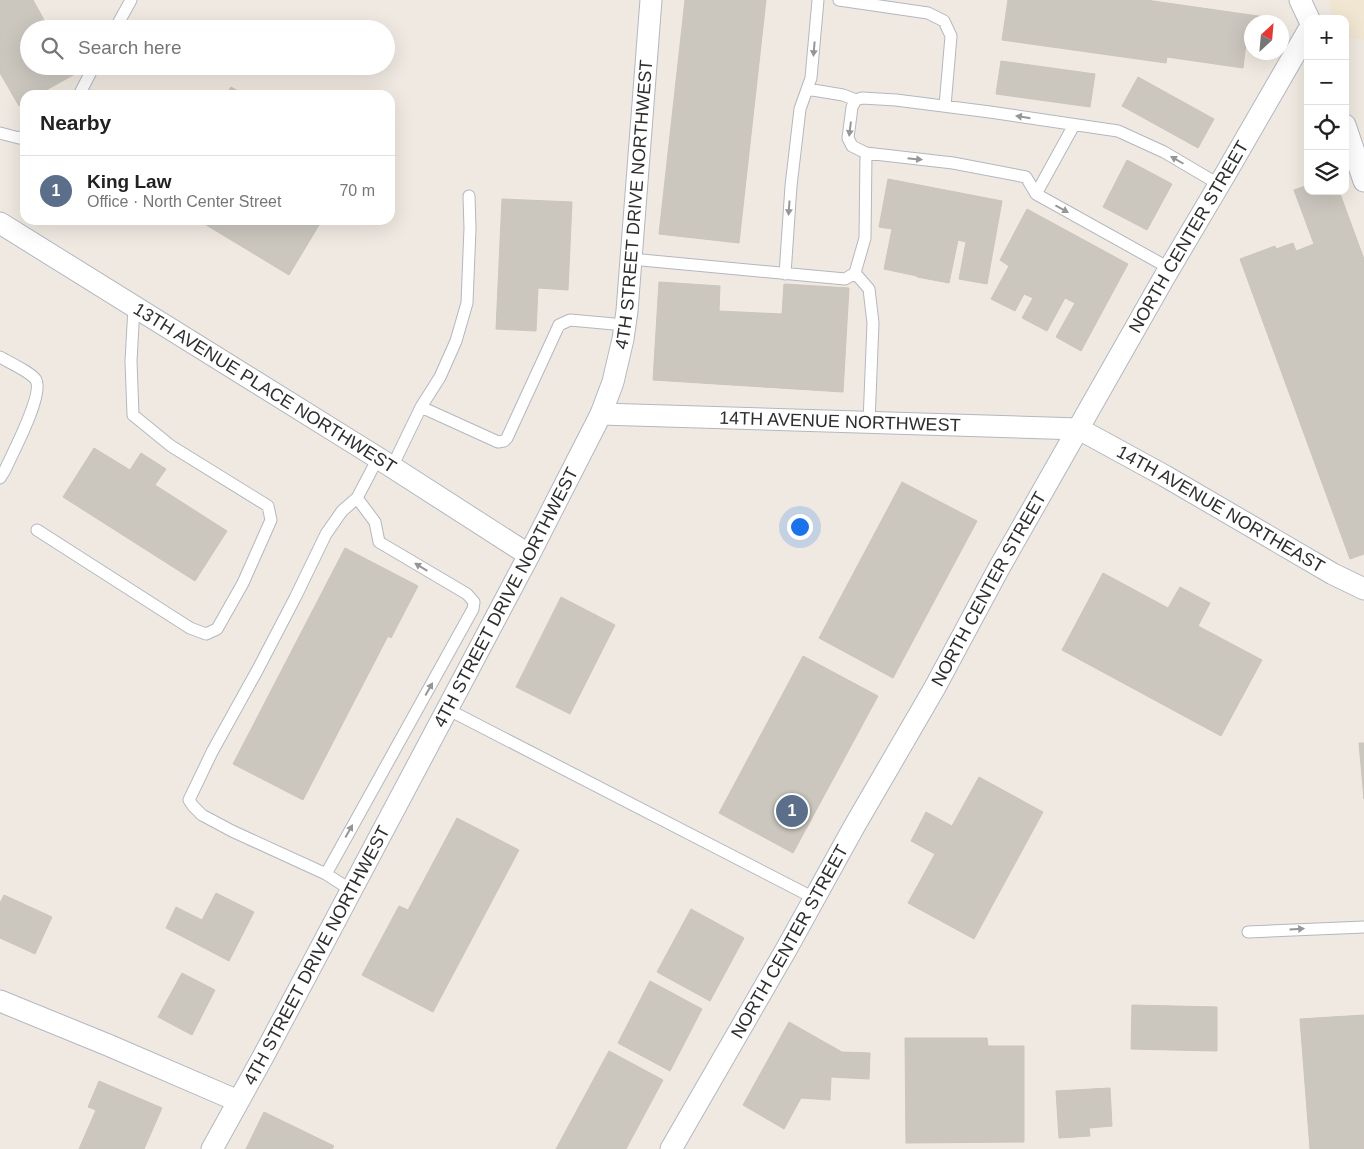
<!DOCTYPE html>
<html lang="en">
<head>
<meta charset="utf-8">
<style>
  :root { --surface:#fff; --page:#f2f2f2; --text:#222; --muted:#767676; --line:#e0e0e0; --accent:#d93025 }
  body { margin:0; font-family:Arial,sans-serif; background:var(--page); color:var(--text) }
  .controls { position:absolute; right:15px; top:15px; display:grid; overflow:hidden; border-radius:10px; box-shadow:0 5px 20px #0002 }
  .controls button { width:45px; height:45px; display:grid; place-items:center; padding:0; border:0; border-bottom:1px solid var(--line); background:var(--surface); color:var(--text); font:25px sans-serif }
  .compass { position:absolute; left:1244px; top:15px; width:45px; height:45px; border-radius:50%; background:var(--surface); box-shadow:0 5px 20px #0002; rotate:26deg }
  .you { position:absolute; left:799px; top:526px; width:18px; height:18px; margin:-12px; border:4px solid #fff; border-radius:50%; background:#1a73e8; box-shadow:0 0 0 8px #1a73e833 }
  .badge { display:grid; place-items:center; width:32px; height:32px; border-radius:50%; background:var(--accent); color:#fff; font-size:16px; font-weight:700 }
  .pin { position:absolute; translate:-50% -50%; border:2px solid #fff; box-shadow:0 1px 5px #0006 }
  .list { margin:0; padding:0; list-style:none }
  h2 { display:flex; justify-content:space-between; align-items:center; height:65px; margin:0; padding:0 20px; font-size:21px }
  h2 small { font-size:16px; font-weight:400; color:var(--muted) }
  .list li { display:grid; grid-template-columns:32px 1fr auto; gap:15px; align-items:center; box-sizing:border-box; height:70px; padding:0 20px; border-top:1px solid var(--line) }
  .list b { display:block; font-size:19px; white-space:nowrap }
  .list p { margin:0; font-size:16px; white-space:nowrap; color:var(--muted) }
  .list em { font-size:16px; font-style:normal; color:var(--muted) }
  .icon { flex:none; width:28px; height:28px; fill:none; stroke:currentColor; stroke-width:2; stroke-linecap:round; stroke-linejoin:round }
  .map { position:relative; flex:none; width:1364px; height:1149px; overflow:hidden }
  .search { position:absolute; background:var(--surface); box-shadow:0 5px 20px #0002; left:20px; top:20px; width:375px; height:55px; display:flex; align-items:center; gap:12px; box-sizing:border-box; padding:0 18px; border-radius:28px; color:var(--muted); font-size:19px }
  .panel { position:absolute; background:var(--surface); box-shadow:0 5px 20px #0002; left:20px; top:90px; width:375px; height:135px; border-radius:15px }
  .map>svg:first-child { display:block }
</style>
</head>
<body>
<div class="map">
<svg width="1364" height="1149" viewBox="0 0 1364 1149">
  <rect width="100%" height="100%" fill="#efe9e1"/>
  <path fill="#f0e6d1" d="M 1329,0 L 1364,0 L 1364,40 L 1345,38 L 1345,19 L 1333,19 Z"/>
  <path fill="#cbc7bf" stroke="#cbc5ba" d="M 0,0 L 33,0 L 49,29 L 29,29 L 29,66 L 71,66 L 75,74 L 37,95 L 25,95 L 25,102 L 19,106 L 0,73 Z
    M 685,0 L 766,0 L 739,243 L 659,234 Z
    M 1008,0 L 1146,0 L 1265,17 L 1264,22 L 1252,22 L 1252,34 L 1247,34 L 1243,68 L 1167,57 L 1166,63 L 1002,40 Z
    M 1001,61 L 1095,74 L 1090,107 L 996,94 Z
    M 1138,77 L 1214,119 L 1198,148 L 1122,106 Z
    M 231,87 L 245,95 L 226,95 Z
    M 1127,160 L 1172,184 L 1147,230 L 1103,207 Z
    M 888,179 L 1002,201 L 987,284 L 959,279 L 966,242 L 958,240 L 949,283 L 917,277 L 917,276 L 884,269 L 892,229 L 879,227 Z
    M 1308,185 L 1308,191 L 1339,191 L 1364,259 L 1364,554 L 1350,559 L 1240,259 L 1275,246 L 1276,249 L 1293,243 L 1296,251 L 1314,244 L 1294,190 Z
    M 502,199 L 572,202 L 568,290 L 538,288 L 536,331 L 496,329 Z
    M 1027,209 L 1128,264 L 1081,351 L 1056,337 L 1075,303 L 1065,298 L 1047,331 L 1022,318 L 1033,298 L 1024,294 L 1015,311 L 991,299 L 1009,266 L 1000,260 Z
    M 198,220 L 322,220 L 289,275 Z
    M 659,282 L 720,286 L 719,311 L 782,314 L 784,284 L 849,288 L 843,392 L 653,380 Z
    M 94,448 L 130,470 L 141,453 L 166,469 L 155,485 L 227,531 L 195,581 L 63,497 Z
    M 902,482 L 977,521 L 893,678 L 819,638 Z
    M 345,548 L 418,586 L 391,638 L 388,636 L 303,800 L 233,764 Z
    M 1103,573 L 1168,608 L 1180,587 L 1210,603 L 1198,626 L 1262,660 L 1221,736 L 1062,650 Z
    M 561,597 L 615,625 L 570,714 L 516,687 Z
    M 803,656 L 878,696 L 793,853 L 719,813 Z
    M 1359,743 L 1364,743 L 1364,799 Z
    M 979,777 L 1043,812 L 974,939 L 908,903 L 935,854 L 911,841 L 926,812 L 952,826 Z
    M 457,818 L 519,850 L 433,1012 L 362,975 L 399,906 L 408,910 Z
    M 216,893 L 254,912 L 229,961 L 166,928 L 176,907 L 202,920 Z
    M 4,895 L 52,917 L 35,954 L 0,938 L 0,903 Z
    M 691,909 L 744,938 L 710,1001 L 657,972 Z
    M 182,973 L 215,990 L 192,1035 L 158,1017 Z
    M 650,981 L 702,1009 L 670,1071 L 618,1043 Z
    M 1132,1005 L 1217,1007 L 1217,1051 L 1131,1049 Z
    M 1364,1015 L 1364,1149 L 1310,1149 L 1300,1019 Z
    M 789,1022 L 842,1052 L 870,1053 L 869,1079 L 831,1077 L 830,1100 L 801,1098 L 784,1129 L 743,1105 Z
    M 905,1038 L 987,1038 L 988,1046 L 1024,1046 L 1024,1142 L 906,1143 Z
    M 609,1051 L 663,1080 L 626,1149 L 556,1149 Z
    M 99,1081 L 162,1108 L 144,1149 L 79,1149 L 96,1110 L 88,1107 Z
    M 1110,1088 L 1112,1126 L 1089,1128 L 1090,1136 L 1059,1138 L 1056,1091 Z
    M 264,1112 L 334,1146 L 332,1149 L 246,1149 Z"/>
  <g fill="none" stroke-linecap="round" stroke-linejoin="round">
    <defs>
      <path id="lane" d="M 839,0 L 928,13 L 944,21 L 951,36 L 945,106
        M 115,29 L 131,0
        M 807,89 L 843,95 L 856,100
        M 79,95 L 94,66
        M 0,133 L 19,138 L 25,135
        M 1036,194 L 1074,125
        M 631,259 L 845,279 L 855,273 L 865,238 L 866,153
        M 1169,268 L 1036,194 L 1026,177 L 953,163 L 866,153 L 852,146 L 848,138 L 852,107 L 856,100 L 862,98 L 896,100 L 990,112 L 1118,131 L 1164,152 L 1220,185
        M 855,273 L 869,289 L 873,323 L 869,422
        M 785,274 L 791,186 L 800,109 L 811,78 L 818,0
        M 0,357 C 8,362 31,372 36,380 C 44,395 12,454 5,470 L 0,478
        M 421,407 L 440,377 L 456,341 L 467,303 L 470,228 L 469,196
        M 392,467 L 421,407 L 498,442 L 504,441 L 507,438 L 559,325 L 570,320 L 625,325
        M 37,530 L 190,628 L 206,634 L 217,629 L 243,583 L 271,520 L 268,506 L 171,446 L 133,415 L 131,361 L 134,307
        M 447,709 L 814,898
        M 326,874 L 458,636 L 473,609 L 474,602 L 467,594 L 379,542 L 375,522 L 357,498
        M 351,890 L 326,874 L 232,831 L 202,815 L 193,806 L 189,800 L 212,752 L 258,669 L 295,598 L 326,534 L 342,511 L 357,498 L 378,458
        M 1248,932 L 1364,927"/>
      <g id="street">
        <path d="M 1300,0 L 1309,19"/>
        <path d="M 1345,125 L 1364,181"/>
        <path id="s1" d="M 0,223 L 378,458 L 529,555"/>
        <path id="s2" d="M 601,414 L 1079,429 L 1165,476 L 1333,574 L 1364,589"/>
        <path d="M 0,1001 L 108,1045 L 238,1101"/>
        <path id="s3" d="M 212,1149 L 264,1055 L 529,555 L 601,414 L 613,382 L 623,339 L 627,311 L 651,0"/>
        <path id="s4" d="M 671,1149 L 787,948 L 855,825 L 934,689 L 999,568 L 1165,276 L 1226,173 L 1308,31"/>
      </g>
    </defs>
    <use href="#lane" stroke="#b4b7c1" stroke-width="13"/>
    <use href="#street" stroke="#b4b7c1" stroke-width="23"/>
    <use href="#lane" stroke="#fff" stroke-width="11"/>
    <use href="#street" stroke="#fff" stroke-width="21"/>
  </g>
  <defs><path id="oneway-solid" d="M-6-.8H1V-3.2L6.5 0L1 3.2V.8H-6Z" transform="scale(1.25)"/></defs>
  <g fill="#969696">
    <use href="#oneway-solid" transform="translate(814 49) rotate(95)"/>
    <use href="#oneway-solid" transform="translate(1023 117) rotate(-171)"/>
    <use href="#oneway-solid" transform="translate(850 129) rotate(97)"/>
    <use href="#oneway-solid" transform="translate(915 159) rotate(6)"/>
    <use href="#oneway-solid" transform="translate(1177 160) rotate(-150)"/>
    <use href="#oneway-solid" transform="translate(789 208) rotate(94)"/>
    <use href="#oneway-solid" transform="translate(1062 209) rotate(29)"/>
    <use href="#oneway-solid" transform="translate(421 567) rotate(-149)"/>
    <use href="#oneway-solid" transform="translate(429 689) rotate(-61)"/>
    <use href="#oneway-solid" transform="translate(349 831) rotate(-61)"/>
    <use href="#oneway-solid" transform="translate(1297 929) rotate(-3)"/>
  </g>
  <g text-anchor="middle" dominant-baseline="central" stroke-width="4" stroke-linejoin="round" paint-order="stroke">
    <g font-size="18" fill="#2e2e2e" stroke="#fff">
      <text stroke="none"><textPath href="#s3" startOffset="1045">4TH STREET DRIVE NORTHWEST</textPath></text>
      <text stroke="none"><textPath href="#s4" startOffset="1049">NORTH CENTER STREET</textPath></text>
      <text stroke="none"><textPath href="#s1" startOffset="312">13TH AVENUE PLACE NORTHWEST</textPath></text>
      <text stroke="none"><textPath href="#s2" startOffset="239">14TH AVENUE NORTHWEST</textPath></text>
      <text stroke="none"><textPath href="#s2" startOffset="641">14TH AVENUE NORTHEAST</textPath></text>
      <text stroke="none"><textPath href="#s4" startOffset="644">NORTH CENTER STREET</textPath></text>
      <text stroke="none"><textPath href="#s3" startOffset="625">4TH STREET DRIVE NORTHWEST</textPath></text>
      <text stroke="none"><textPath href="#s4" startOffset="239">NORTH CENTER STREET</textPath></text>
      <text stroke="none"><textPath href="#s3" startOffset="220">4TH STREET DRIVE NORTHWEST</textPath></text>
    </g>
  </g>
</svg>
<div class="controls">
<button>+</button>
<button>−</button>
<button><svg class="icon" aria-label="locate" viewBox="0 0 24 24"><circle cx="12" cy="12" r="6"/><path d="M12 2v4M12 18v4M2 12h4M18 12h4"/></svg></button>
<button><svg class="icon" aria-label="layers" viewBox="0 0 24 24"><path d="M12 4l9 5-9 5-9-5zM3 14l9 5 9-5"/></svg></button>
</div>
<svg class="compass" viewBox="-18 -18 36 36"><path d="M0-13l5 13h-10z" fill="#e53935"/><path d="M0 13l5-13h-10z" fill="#767676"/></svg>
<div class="you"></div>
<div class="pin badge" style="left:792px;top:811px;background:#5c6f8a">1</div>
<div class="search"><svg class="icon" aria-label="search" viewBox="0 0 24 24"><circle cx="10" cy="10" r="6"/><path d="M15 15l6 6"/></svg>Search here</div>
<section class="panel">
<h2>Nearby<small></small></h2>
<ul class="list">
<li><span class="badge" style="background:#5c6f8a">1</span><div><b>King Law</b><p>Office · North Center Street</p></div><em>70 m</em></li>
</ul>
</section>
</div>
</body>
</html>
